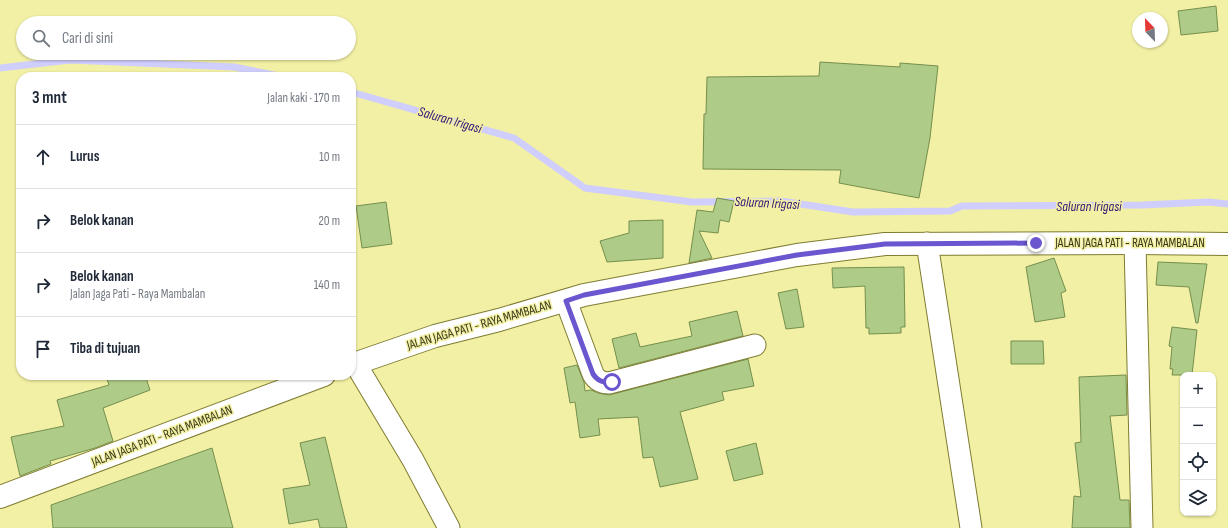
<!DOCTYPE html>
<html lang="id">
<head>
<meta charset="utf-8">
<style>
  :root { --surface:#fff; --page:#f6f6f7; --text:#1f2937; --muted:#747a83; --line:#e0e1e3 }
  body { margin:0; font-family:"Sofia Sans Condensed",sans-serif; background:var(--page); color:var(--text) }
  .controls { position:absolute; right:12px; bottom:12px; display:grid; overflow:hidden; border-radius:8px; box-shadow:0 1px 3px #0004 }
  .controls button { width:36px; height:36px; display:grid; place-items:center; padding:0; border:0; border-bottom:1px solid var(--line); background:var(--surface); color:var(--text); font:20px sans-serif }
  .compass { position:absolute; left:1132px; top:12px; width:36px; height:36px; border-radius:50%; background:var(--surface); box-shadow:0 1px 3px #0004; rotate:337deg }
  .stop { position:absolute; width:12px; height:12px; margin:-9px; border:3px solid #6b56cf; border-radius:50%; background:#fff }
  .stop.end { background:#6b56cf; border-color:#fff; box-shadow:0 1px 4px #0008 }
  .list { margin:0; padding:0; list-style:none }
  h2 { display:flex; justify-content:space-between; align-items:center; height:52px; margin:0; padding:0 16px; font-size:17px }
  h2 small { font-size:13px; font-weight:400; color:var(--muted) }
  .list li { display:grid; grid-template-columns:26px 1fr auto; gap:12px; align-items:center; box-sizing:border-box; height:64px; padding:0 16px; border-top:1px solid var(--line) }
  .list b { display:block; font-size:15px; white-space:nowrap }
  .list p { margin:0; font-size:13px; white-space:nowrap; color:var(--muted) }
  .list em { font-size:13px; font-style:normal; color:var(--muted) }
  .icon { flex:none; width:22px; height:22px; fill:none; stroke:currentColor; stroke-width:2; stroke-linecap:round; stroke-linejoin:round }
  .map { position:relative; flex:none; width:1228px; height:528px; overflow:hidden }
  .search { position:absolute; background:var(--surface); box-shadow:0 1px 3px #0004; left:16px; top:16px; width:340px; height:44px; display:flex; align-items:center; gap:10px; box-sizing:border-box; padding:0 14px; border-radius:22px; color:var(--muted); font-size:15px }
  .panel { position:absolute; background:var(--surface); box-shadow:0 1px 3px #0004; left:16px; top:72px; width:340px; height:308px; border-radius:16px }
  .map>svg:first-child { display:block }
</style>
</head>
<body>
<div class="map">
<svg width="1228" height="528" viewBox="0 0 1228 528">
  <rect width="100%" height="100%" fill="#f2f0a4"/>
  <g fill="none" stroke-linecap="round" stroke-linejoin="round">
    <path stroke="#cfcefd" stroke-width="7" d="M 0,68 L 70,60 L 234,67 L 284,77
      M 351,92 L 514,138 L 585,188 L 692,202 L 781,201 L 853,212 L 950,211 L 962,206 L 1142,205 L 1209,202 L 1228,204"/>
  </g>
  <path fill="#aecb87" stroke="#758f4d" d="M 1216,6 L 1218,31 L 1181,35 L 1178,11 Z
    M 820,62 L 900,67 L 900,63 L 938,66 L 930,138 L 919,198 L 839,183 L 841,170 L 703,169 L 704,114 L 706,114 L 707,77 L 819,76 Z
    M 717,198 L 734,201 L 729,222 L 720,220 L 718,233 L 699,231 L 712,258 L 689,263 L 697,210 L 713,212 Z
    M 386,202 L 392,244 L 362,248 L 356,206 Z
    M 663,220 L 663,258 L 607,262 L 600,241 L 629,233 L 629,221 Z
    M 1054,258 L 1066,291 L 1061,293 L 1065,317 L 1035,322 L 1026,267 Z
    M 1158,262 L 1207,264 L 1198,323 L 1196,323 L 1189,287 L 1156,285 Z
    M 904,267 L 905,327 L 901,327 L 901,333 L 869,334 L 869,328 L 866,328 L 865,286 L 833,288 L 832,268 Z
    M 797,289 L 804,327 L 786,329 L 778,293 Z
    M 737,311 L 743,336 L 619,368 L 612,339 L 636,333 L 640,347 L 692,336 L 689,322 Z
    M 1172,327 L 1197,330 L 1192,375 L 1172,375 L 1173,369 L 1170,369 L 1172,347 L 1169,346 Z
    M 1011,341 L 1043,341 L 1044,364 L 1011,364 Z
    M 748,359 L 754,386 L 722,392 L 724,400 L 680,412 L 698,479 L 660,487 L 653,457 L 643,458 L 638,417 L 598,419 L 600,435 L 580,438 L 575,402 L 570,403 L 564,368 L 577,365 L 584,382 L 585,391 L 591,390 L 598,393 L 609,395 Z
    M 119,375 L 145,375 L 150,390 L 103,408 L 113,441 L 95,448 L 50,461 L 51,464 L 20,476 L 11,437 L 64,426 L 57,400 L 109,385 L 107,379 Z
    M 1126,375 L 1127,415 L 1110,416 L 1120,500 L 1129,500 L 1130,528 L 1072,528 L 1074,496 L 1081,497 L 1075,443 L 1081,442 L 1079,377 Z
    M 325,437 L 347,528 L 320,528 L 318,519 L 289,524 L 283,489 L 310,485 L 300,443 Z
    M 756,443 L 763,474 L 734,481 L 726,451 Z
    M 212,448 L 233,528 L 53,528 L 51,505 Z"/>
  <g fill="none" stroke-linecap="round" stroke-linejoin="round">
    <defs>
      <path id="street" d="M 927,243 L 971,528
        M 1135,243 L 1142,528
        M 566,301 L 593,374 C 596,380 602,383 609,383 L 755,345
        M 355,363 L 413,460 L 449,528"/>
      <path id="secondary" d="M 351,365 L 435,336 L 499,320 L 584,295 L 797,255 L 885,244 L 1135,243 L 1228,244
        M 0,497 L 324,375"/>
    </defs>
    <use href="#street" stroke="#7f7c32" stroke-width="23"/>
    <use href="#secondary" stroke="#7f7c32" stroke-width="24"/>
    <use href="#street" stroke="#fff" stroke-width="21"/>
    <use href="#secondary" stroke="#fff" stroke-width="22"/>
  </g>
  <g fill="none" stroke-linecap="round" stroke-linejoin="round">
    <path stroke="#6b56cf" stroke-width="5" d="M 612,382 C 604,384 597,380 593,374 L 566,301 L 584,295 L 797,255 L 885,244 L 1036,243"/>
  </g>
  <g text-anchor="middle" dominant-baseline="central" stroke-width="3" stroke-linejoin="round" paint-order="stroke">
    <g font-size="13" fill="#393819" stroke="#f2f0a4">
      <text x="1130" y="243">JALAN JAGA PATI - RAYA MAMBALAN</text>
      <text transform="translate(479 325) rotate(-16)">JALAN JAGA PATI - RAYA MAMBALAN</text>
      <text transform="translate(162 436) rotate(-21)">JALAN JAGA PATI - RAYA MAMBALAN</text>
    </g>
    <g font-size="14" font-style="italic" fill="#311478" stroke="#f2f0a4">
      <text transform="translate(450 120) rotate(16)">Saluran Irigasi</text>
      <text transform="translate(767 203) rotate(3)">Saluran Irigasi</text>
      <text x="1089" y="206">Saluran Irigasi</text>
    </g>
  </g>
</svg>
<div class="controls">
<button>+</button>
<button>−</button>
<button><svg class="icon" aria-label="locate" viewBox="0 0 24 24"><circle cx="12" cy="12" r="6"/><path d="M12 2v4M12 18v4M2 12h4M18 12h4"/></svg></button>
<button><svg class="icon" aria-label="layers" viewBox="0 0 24 24"><path d="M12 4l9 5-9 5-9-5zM3 14l9 5 9-5"/></svg></button>
</div>
<svg class="compass" viewBox="-18 -18 36 36"><path d="M0-13l5 13h-10z" fill="#e53935"/><path d="M0 13l5-13h-10z" fill="#747a83"/></svg>
<div class="stop" style="left:612px;top:382px"></div>
<div class="stop end" style="left:1036px;top:243px"></div>
<div class="search"><svg class="icon" aria-label="search" viewBox="0 0 24 24"><circle cx="10" cy="10" r="6"/><path d="M15 15l6 6"/></svg>Cari di sini</div>
<section class="panel">
<h2>3 mnt<small>Jalan kaki · 170 m</small></h2>
<ul class="list">
<li><svg class="icon" aria-label="ahead" viewBox="0 0 24 24"><path d="M12 20V5M6 11l6-6 6 6"/></svg><div><b>Lurus</b></div><em>10 m</em></li>
<li><svg class="icon" aria-label="right" viewBox="0 0 24 24"><path d="M7 20v-9h11M14 6l5 5-5 5"/></svg><div><b>Belok kanan</b></div><em>20 m</em></li>
<li><svg class="icon" aria-label="right" viewBox="0 0 24 24"><path d="M7 20v-9h11M14 6l5 5-5 5"/></svg><div><b>Belok kanan</b><p>Jalan Jaga Pati - Raya Mambalan</p></div><em>140 m</em></li>
<li><svg class="icon" aria-label="arrive" viewBox="0 0 24 24"><path d="M6 21V4h12l-3 4 3 4H6"/></svg><div><b>Tiba di tujuan</b></div></li>
</ul>
</section>
</div>
</body>
</html>
